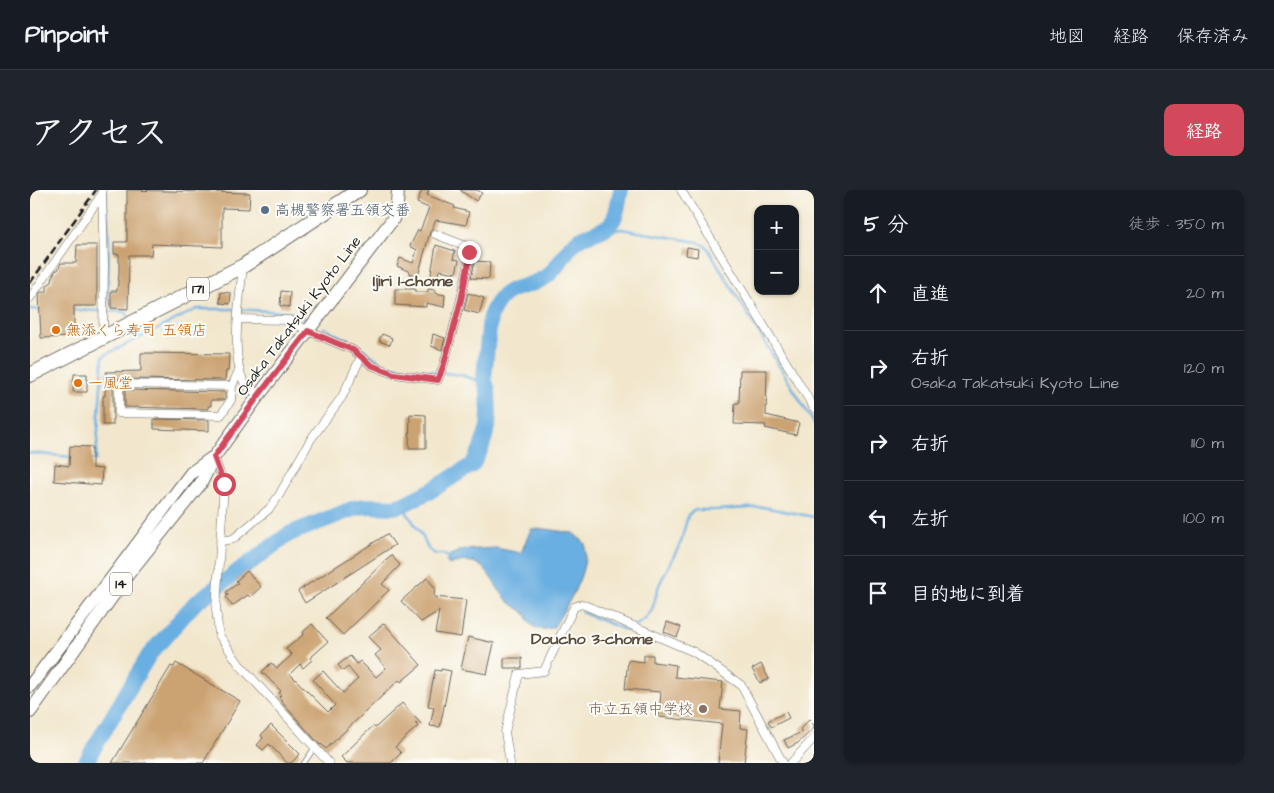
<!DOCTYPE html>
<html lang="ja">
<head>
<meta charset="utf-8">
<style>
  :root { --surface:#171b24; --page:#20242c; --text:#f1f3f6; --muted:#9ea1a6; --line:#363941; --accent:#d1495b }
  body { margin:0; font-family:"Architects Daughter","Klee One",sans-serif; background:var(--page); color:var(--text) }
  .controls { position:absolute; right:15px; top:15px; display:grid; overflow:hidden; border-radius:10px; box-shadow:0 1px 4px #0004 }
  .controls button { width:45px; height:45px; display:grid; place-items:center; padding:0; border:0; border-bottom:1px solid var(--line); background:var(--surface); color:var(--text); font:25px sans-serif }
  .stop { position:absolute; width:15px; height:15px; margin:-11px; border:4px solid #d1495b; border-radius:50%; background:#fff }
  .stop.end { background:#d1495b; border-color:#fff; box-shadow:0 1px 5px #0008 }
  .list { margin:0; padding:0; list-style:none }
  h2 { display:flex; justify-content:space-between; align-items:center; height:65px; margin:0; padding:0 20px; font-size:21px }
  h2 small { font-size:16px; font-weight:400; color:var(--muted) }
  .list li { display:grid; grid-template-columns:32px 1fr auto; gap:15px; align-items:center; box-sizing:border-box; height:75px; padding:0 20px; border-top:1px solid var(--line) }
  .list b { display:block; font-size:19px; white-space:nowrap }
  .list p { margin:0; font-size:16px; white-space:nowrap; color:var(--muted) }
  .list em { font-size:16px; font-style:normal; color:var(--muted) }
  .icon { flex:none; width:28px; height:28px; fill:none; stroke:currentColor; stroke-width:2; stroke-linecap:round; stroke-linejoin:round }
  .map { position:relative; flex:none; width:784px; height:573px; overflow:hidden; border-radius:10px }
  header { display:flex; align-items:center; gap:30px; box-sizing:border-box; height:70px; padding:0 25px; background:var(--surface); border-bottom:1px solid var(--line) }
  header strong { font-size:24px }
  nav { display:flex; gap:28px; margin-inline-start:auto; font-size:18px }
  .intro { display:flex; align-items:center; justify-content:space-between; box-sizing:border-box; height:120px; padding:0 30px }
  h1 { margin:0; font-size:35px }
  .button { padding:12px 22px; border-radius:10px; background:var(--accent); color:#fff; font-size:18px; font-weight:700 }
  main { display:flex; gap:30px; padding:0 30px }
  aside { flex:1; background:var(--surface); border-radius:10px; box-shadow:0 1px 4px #0004 }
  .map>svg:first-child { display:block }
</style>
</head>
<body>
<header>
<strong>Pinpoint</strong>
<nav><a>地図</a><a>経路</a><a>保存済み</a></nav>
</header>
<div class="intro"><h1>アクセス</h1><a class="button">経路</a></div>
<main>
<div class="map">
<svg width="784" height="573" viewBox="0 0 784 573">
  <rect width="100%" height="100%" fill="#fdfcf7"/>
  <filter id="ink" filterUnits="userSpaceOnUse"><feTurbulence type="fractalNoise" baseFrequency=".02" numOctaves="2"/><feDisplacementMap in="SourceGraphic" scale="10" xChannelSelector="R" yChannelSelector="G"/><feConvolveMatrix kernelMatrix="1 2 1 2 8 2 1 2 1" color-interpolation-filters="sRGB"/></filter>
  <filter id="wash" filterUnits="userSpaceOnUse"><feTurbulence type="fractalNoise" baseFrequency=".0096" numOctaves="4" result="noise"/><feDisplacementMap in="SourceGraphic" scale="20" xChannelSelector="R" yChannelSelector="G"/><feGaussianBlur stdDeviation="1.12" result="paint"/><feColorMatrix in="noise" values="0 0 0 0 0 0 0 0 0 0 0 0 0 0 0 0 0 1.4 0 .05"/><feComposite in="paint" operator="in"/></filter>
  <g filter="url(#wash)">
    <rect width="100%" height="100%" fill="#f2e7cd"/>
    <path fill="#6bafe1" stroke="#44667e" d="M 501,339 L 516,339 L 543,343 L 555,353 C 559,383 538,413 524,437 C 515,440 505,441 499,432 C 498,430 498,427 496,425 C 492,419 483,416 478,411 C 457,389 456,361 419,375 L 416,371 L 420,365 L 432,360 L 466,358 L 491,363 Z"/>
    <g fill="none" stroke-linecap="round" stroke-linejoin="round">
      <path stroke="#6bafe1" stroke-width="2.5" d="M 76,1 L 79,55 L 77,121
        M 581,41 L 591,39 L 668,52 L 677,57 L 784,233
        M 0,119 L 13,120
        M 41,120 L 96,122 L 99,128
        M 104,137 L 110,147
        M 294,138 L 326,154 L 356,176 L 431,185 L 454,193
        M 460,182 C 462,164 461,132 470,118 C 481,101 500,102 517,93 C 532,85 537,67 549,56 C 561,47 576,48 586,36 C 594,28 595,11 597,0
        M 0,263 L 41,267
        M 59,269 L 66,270 L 73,166 L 167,119 L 205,119 L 254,122 L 265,123 L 280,132
        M 372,315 L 393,347 L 398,359 L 405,364 L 413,364 L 418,367
        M 190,387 L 247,345 L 314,315 L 335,310 L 362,312 L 369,310 L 424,281 L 434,275 L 440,268 L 444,261 L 453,230 L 452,203
        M 551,422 L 598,441 L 615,429 L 622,420 L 629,395 L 651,352 L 658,325 L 665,320 L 686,320 L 733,317 L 784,327
        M 49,573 L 89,503 L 116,459 L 163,407 L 186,390"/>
      <path stroke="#6bafe1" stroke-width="16" d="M 55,573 L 119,465 L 165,413 L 259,344 L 325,318 L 335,316 L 364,317 L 372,315 L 402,300 L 442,275 L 451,259 L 458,237 L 459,223 L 458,201 L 454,188 L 460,127 C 474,89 494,103 517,86 C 529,77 534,63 544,53 C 554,43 573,44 581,33 C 588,25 588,10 591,0"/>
    </g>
    <g id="blocks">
      <path fill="#cba271" d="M 97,0 L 220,3 L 219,19 L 192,18 L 192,57 L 122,54 L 121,65 L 99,65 L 98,119 L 81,118 L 81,101 L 87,101 L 89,84 L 89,64 L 84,64 L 84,52 L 97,52 Z
        M 392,0 L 399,0 L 397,5 L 425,16 L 424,18 L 439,22 L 436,35 L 406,30 L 400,42 L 388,86 L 380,84 L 380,82 L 367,76 L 370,68 L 383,73 L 387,60 L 380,56 L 388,40 L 390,41 L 399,18 L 387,13 Z
        M 430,0 L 447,0 L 452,3 L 446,11 Z
        M 47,55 L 67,55 L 67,116 L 44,116 L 44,147 L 11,148 L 9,104 L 11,102 L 17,102 L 17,95 L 22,92 L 23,85 L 26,80 L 28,80 L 31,73 L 46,73 Z
        M 406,55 L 425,61 L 423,69 L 429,70 L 426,83 L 409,80 L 407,92 L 400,90 Z
        M 657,57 L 668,59 L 667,67 L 656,65 Z
        M 445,71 L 460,72 L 459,89 L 441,88 Z
        M 365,99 L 385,99 L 385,102 L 398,102 L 398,99 L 405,100 L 405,103 L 415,105 L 414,117 L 396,113 L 396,117 L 365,115 Z
        M 251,101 L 260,102 L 259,117 L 250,116 Z
        M 191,102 L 201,103 L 200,114 L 190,113 Z
        M 438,103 L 454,108 L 449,124 L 434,120 Z
        M 352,144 L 362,148 L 360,155 L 349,151 Z
        M 403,144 L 415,148 L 412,160 L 401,156 Z
        M 111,163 L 199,164 L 198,181 L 196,181 L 195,190 L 87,189 L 83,194 L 83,235 L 73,235 L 73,206 L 75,206 L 76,182 L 111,181 Z
        M 710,180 L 737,180 L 736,225 L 769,233 L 766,245 L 735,238 L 736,235 L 704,234 L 705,213 L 709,213 Z
        M 44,184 L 57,184 L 57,202 L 43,202 Z
        M 95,200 L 195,202 L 195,209 L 194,210 L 181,210 L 181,216 L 178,216 L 178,219 L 95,217 Z
        M 380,224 L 396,225 L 396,258 L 379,258 Z
        M 124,229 L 179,230 L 179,241 L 124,239 Z
        M 40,256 L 62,257 L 62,278 L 72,279 L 71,295 L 24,291 L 25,274 L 39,276 Z
        M 357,344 L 365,355 L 275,413 L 268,401 Z
        M 361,365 L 370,375 L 352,394 L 359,400 L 313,445 L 296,428 Z
        M 217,381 L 231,397 L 220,407 L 218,405 L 202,416 L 196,407 L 198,405 L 196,402 L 208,393 L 206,391 Z
        M 397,388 L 405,398 L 404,407 L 436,410 L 431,447 L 405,443 L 409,421 L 391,432 L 371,411 Z
        M 637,432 L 651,437 L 647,447 L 634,442 Z
        M 354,433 L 391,475 L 371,492 L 369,490 L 296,559 L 291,554 L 290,555 L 258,519 L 249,507 L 251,505 L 249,503 L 251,501 L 232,482 L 241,473 L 247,478 L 262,465 L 256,459 L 274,444 L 273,442 L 282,434 L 298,452 L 280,468 L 282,470 L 273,478 L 270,474 L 260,484 L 298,522 L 305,515 L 283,490 L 293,481 L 313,503 L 328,489 L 318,477 L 313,481 L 308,475 L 320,466 L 327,474 L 330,471 L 346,487 L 356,478 L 345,465 L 351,460 L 338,447 Z
        M 438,447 L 464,453 L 457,484 L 431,479 Z
        M 614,465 L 623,465 L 623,472 L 646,475 L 645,487 L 693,492 L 690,519 L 711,521 L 710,538 L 718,539 L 714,573 L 688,573 L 692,534 L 629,527 L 631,502 L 595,499 L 598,470 L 614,472 Z
        M 474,468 L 492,468 L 492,478 L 474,478 Z
        M 146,473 L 210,511 L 173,573 L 82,573 L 141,476 L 144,477 Z
        M 731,474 L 739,489 L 730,493 L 722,479 Z
        M 411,479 L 421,481 L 410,537 L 400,536 L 404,517 L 398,516 L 405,480 L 411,481 Z
        M 372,513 L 391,534 L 385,533 L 388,536 L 365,557 L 371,563 L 361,573 L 317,573 L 311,567 L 343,536 L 345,538 Z
        M 756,522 L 759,528 L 741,537 L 738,531 Z
        M 779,530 L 784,535 L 784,538 L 768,553 L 758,558 L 754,550 L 772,542 L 770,539 Z
        M 241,535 L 270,564 L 261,573 L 257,573 L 239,554 L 233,560 L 227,555 L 233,548 L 231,545 Z"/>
    </g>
  </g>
  <g filter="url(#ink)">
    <use href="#blocks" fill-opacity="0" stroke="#67635a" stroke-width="1"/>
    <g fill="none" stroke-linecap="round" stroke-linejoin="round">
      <defs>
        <path id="service" d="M 274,573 L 285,557"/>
        <path id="minor" d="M 72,0 L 74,75 L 73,148
          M 651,0 L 784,218
          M 213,76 C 210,106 200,166 214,192 C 217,197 224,201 229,205
          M 0,108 L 72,4
          M 208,129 L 259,130 L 278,141 L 323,160 L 341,175 L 364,184 L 408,190 L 414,174 L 431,109 L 440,66 L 436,56 L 405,44
          M 202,196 L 89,194 L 89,223 L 191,225 L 201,210 L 202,196 L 209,180
          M 184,267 L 194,294 L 186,419 L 189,445 L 209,474 L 299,573
          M 191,351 L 203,349 L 239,319 L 248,307 L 281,249 L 312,207 L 331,167
          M 480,573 L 475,542 L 489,484 L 514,481 L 544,417 L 552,414 L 664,462 L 711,495 L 753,573
          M 761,573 L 784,548"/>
        <path id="primary" d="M 0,496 L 161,283 L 182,268
          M 0,522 L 99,383 L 171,293 L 184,267 L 229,205 L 363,29 L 367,14 L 368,0"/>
        <path id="trunk" d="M 0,185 L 213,76 L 329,0"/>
      </defs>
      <use href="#service" stroke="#67635a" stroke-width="5.5"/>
      <use href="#minor" stroke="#67635a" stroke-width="9"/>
      <use href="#primary" stroke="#67635a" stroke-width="14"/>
      <use href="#trunk" stroke="#67635a" stroke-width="16"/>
      <use href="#service" stroke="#fff" stroke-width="4"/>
      <use href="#minor" stroke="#fff" stroke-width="8"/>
      <use href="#primary" stroke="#fff" stroke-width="12"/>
      <use href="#trunk" stroke="#fff" stroke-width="14"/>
      <path stroke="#1c1c1c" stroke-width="2.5" stroke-dasharray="8 4" stroke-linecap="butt" d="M 0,93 L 66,0"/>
    </g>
  </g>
  <g fill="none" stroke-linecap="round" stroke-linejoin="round" filter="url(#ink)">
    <path stroke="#d1495b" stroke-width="6" d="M 194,294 L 184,267 L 229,205 L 278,141 L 323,160 L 341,175 L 364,184 L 408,190 L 414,174 L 431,110 L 440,66 L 439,62"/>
  </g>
  <circle fill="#5c6f8a" stroke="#fdfcf7" stroke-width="2" cx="235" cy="20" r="5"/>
  <g fill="#e8710a" stroke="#fdfcf7" stroke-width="2">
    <circle cx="26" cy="140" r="5"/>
    <circle cx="48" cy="193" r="5"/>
  </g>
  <circle fill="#8d6e63" stroke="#fdfcf7" stroke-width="2" cx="673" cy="519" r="5"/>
  <g text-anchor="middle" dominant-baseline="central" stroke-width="4" stroke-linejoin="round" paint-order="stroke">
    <g fill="#fdfcf7" stroke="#605f5e" stroke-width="1">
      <rect x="157" y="87.5" width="22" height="23" rx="4"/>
      <rect x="80" y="382.5" width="22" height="23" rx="4"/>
    </g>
    <g font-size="14" font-weight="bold" fill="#1c1c1c">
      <text x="168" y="99">171</text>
      <text x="91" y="394">14</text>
    </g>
    <g font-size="15" fill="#4e5e75" stroke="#fdfcf7" text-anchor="start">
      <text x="245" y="20">高槻警察署五領交番</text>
    </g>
    <g font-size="15" fill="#1c1c1c" stroke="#fdfcf7">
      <text transform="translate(269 126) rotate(-53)">Osaka Takatsuki Kyoto Line</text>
    </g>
    <g font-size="15" fill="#c56008" stroke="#fdfcf7" text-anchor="start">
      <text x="36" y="140">無添くら寿司 五領店</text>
      <text x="58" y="193">一風堂</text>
    </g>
    <g font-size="15" fill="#785e54" stroke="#fdfcf7" text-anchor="end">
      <text x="663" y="519">市立五領中学校</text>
    </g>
    <g font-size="16" font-weight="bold" fill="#594b3a" stroke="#fdfcf7">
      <text x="383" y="91">Ijiri 1-chome</text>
      <text x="562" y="449">Doucho 3-chome</text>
    </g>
  </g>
</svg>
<div class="controls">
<button>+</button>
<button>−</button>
</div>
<div class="stop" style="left:194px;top:294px"></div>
<div class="stop end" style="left:439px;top:62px"></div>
</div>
<aside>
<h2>5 分<small>徒歩 · 350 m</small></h2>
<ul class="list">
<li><svg class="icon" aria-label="ahead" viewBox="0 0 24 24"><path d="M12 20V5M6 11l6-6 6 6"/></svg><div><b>直進</b></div><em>20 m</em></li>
<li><svg class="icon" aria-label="right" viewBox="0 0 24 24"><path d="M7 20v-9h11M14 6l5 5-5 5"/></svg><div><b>右折</b><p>Osaka Takatsuki Kyoto Line</p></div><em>120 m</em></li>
<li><svg class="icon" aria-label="right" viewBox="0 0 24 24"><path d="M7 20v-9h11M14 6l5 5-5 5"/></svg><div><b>右折</b></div><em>110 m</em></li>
<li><svg class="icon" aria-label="left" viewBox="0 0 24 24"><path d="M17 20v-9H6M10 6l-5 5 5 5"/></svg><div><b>左折</b></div><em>100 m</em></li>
<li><svg class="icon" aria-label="arrive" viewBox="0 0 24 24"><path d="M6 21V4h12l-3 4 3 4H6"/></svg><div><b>目的地に到着</b></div></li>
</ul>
</aside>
</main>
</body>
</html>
